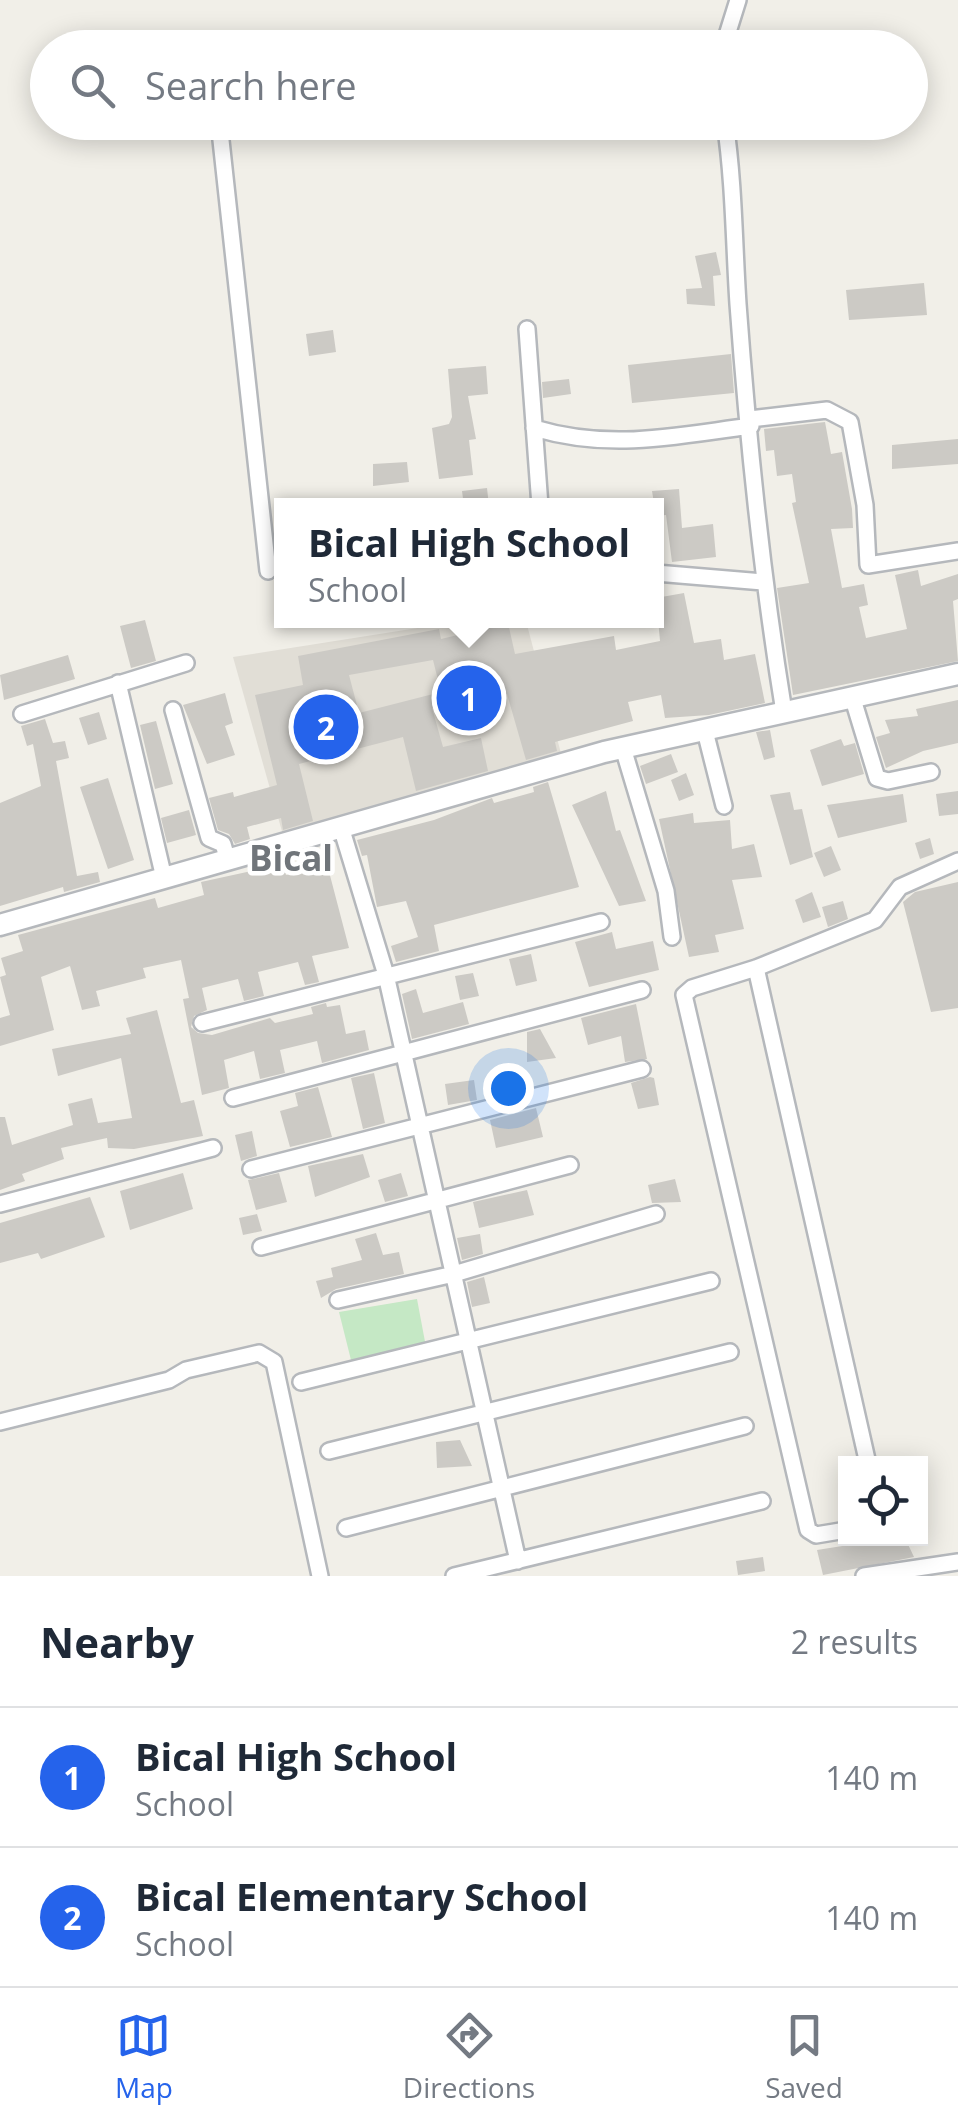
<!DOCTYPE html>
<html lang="en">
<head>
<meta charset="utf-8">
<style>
  :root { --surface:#fff; --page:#f6f6f7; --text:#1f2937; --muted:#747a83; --line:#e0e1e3; --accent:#2563eb }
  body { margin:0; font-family:"Open Sans",sans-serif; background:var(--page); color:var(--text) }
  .controls { position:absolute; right:30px; bottom:30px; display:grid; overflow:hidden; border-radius:0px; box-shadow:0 5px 25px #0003 }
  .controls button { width:90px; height:90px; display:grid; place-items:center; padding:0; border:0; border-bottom:2px solid var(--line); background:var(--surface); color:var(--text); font:50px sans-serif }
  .you { position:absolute; left:508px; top:1088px; width:35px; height:35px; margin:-25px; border:8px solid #fff; border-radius:50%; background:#1a73e8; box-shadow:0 0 0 15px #1a73e833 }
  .badge { display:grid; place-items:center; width:65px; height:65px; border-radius:50%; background:var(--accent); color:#fff; font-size:32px; font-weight:700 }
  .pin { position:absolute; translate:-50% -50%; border:5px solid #fff; box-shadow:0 2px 10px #0006 }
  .popup { position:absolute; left:274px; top:498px; width:390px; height:130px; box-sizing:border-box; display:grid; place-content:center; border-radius:0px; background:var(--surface); filter:drop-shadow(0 2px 8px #0005); font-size:32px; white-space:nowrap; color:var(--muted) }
  .popup b { font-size:38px; color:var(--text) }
  .popup::after { content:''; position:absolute; left:50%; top:100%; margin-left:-20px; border:20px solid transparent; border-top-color:var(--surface) }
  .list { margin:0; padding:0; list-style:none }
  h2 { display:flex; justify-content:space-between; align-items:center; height:130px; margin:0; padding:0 40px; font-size:42px }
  h2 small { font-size:32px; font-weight:400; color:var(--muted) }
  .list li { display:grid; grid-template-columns:65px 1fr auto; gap:30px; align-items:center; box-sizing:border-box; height:140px; padding:0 40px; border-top:2px solid var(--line) }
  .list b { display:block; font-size:38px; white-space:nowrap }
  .list p { margin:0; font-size:32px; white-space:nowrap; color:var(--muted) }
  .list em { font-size:32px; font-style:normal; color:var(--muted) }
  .icon { flex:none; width:55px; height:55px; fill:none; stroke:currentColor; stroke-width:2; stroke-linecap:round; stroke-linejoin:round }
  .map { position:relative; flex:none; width:958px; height:1576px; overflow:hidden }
  .search { position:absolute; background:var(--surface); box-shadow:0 5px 25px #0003; left:30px; right:30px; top:30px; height:110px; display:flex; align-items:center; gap:25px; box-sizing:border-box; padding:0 35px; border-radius:55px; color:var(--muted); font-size:38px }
  .sheet { height:410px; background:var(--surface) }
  nav { display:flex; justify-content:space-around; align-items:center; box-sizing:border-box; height:140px; border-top:2px solid var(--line); background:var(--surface); font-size:28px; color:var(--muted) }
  nav a { display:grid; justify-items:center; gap:5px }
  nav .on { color:var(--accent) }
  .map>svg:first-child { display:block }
</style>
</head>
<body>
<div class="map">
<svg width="958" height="1576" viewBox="0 0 958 1576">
  <rect width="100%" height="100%" fill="#f1efe8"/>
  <path fill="#e1ded6" d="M 462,621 L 526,621 L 563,761 L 283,835 L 233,657 Z"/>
  <path fill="#c5e8c5" d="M 417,1299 L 426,1347 L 351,1360 L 339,1312 Z"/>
  <path fill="#cccac5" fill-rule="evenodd" d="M 716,252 L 721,275 L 713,276 L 715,306 L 687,304 L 686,289 L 702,288 L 695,256 Z
    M 924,283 L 927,315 L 849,320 L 846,290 Z
    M 333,330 L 336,352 L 309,356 L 306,334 Z
    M 731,354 L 734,393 L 632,403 L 628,365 Z
    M 486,366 L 488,394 L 468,396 L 476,439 L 469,440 L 473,475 L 439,479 L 432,428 L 449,424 L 452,417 L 448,369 Z
    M 569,379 L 571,394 L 543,398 L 542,382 Z
    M 825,422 L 831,454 L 842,452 L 852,509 L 853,528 L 831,529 L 842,588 L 864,584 L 868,605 L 859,607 L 866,638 L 907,629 L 895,575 L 918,570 L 921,586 L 958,574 L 958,599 L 953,601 L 958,661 L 793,695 L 777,588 L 809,583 L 792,503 L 796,502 L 792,474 L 777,476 L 774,450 L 766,451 L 764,429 Z
    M 958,439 L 958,464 L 892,469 L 892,445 Z
    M 407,462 L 409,482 L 373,486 L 373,464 Z
    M 487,488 L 489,506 L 464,506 L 462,491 Z
    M 679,489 L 682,528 L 713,524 L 716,557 L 672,562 L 666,515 L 656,516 L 652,491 Z
    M 684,593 L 694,643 L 721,639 L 724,660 L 755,654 L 765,703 L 709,715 L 665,718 L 661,695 L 628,702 L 633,721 L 555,742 L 557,751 L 526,760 L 507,694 L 481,702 L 480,697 L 432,708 L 443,747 L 481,738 L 488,771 L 416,791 L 403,737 L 299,764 L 313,821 L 283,830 L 281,818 L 247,827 L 250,839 L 235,844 L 229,834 L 218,830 L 209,798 L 233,792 L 234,797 L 277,785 L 255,695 L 303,685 L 298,656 L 439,629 L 441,639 L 508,623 L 515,654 L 614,636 L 616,650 L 660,641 L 656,598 ZM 433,660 L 441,692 L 359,713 L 349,675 Z
    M 145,620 L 156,661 L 131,668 L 120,626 Z
    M 68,655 L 75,679 L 4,700 L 0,675 Z
    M 225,693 L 233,723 L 225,726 L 235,755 L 207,764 L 183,705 Z
    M 958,700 L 958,743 L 923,751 L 886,768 L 876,737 L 890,733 L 885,720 L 918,716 L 916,709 Z
    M 99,712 L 107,739 L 88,745 L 79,718 Z
    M 45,719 L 53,743 L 65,741 L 69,758 L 56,761 L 77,876 L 98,872 L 100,882 L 64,892 L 63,887 L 0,906 L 0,803 L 41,786 L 33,744 L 27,746 L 21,726 Z
    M 156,721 L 173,784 L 155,789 L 140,725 Z
    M 770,730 L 775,757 L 764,760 L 756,732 Z
    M 841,739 L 844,746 L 855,743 L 864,774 L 822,786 L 810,750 Z
    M 671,754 L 678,772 L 646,784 L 640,766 Z
    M 686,773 L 694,795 L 679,801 L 671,780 Z
    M 108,778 L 134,860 L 108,869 L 80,787 Z
    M 548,782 L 579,887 L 434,925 L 439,951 L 396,962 L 391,946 L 418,937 L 406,901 L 377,907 L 367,855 L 362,856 L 357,840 L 434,820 L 492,798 L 494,803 L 534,792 L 533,787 Z
    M 606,791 L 616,831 L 620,830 L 646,901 L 619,906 L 572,805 Z
    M 958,791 L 958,814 L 939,816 L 936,794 Z
    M 790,792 L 794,810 L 802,809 L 813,857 L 790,865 L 770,795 Z
    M 903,794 L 907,822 L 838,838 L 827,805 Z
    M 189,810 L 196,835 L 167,843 L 161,818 Z
    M 693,813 L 694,823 L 730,820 L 732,849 L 754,844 L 762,877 L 732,880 L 744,929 L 715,935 L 719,952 L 689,957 L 659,819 Z
    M 930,838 L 934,854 L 920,859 L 915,843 Z
    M 831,846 L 841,870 L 824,877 L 814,853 Z
    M 283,864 L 286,875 L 327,864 L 349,948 L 312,956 L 319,982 L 305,985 L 298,962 L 258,972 L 264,996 L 244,1001 L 238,979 L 202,988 L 207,1010 L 194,1016 L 191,1027 L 198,1033 L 212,1035 L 270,1018 L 275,1023 L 313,1014 L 311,1007 L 326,1003 L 327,1007 L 340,1005 L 346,1034 L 365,1030 L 369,1050 L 322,1063 L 317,1041 L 280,1050 L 285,1073 L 260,1079 L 254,1051 L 224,1060 L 229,1088 L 202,1095 L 183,999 L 189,998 L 181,960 L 143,968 L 146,978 L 96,991 L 100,1006 L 82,1010 L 70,966 L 41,977 L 54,1030 L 0,1046 L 0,1018 L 10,1015 L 0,977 L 6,975 L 1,958 L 23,951 L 18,935 L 155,898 L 158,908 L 204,895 L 201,882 Z
    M 958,882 L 958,1008 L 931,1012 L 903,902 L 915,892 Z
    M 812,892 L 821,917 L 803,923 L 795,900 Z
    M 843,901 L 848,919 L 828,927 L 822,907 Z
    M 612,932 L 616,949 L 653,941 L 659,970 L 589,987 L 575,942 Z
    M 531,954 L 537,981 L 516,986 L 509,959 Z
    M 473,973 L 479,996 L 460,1000 L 455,976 Z
    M 416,989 L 423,1013 L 463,1002 L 469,1024 L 412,1039 L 402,994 Z
    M 636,1004 L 647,1059 L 625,1062 L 621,1036 L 588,1045 L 581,1018 Z
    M 157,1010 L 181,1103 L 194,1100 L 203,1136 L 134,1149 L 108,1148 L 107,1138 L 61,1148 L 64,1159 L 22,1174 L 25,1181 L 0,1190 L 0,1117 L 5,1117 L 12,1145 L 73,1125 L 68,1104 L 92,1098 L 98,1123 L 132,1118 L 121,1058 L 58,1076 L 52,1049 L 131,1034 L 126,1018 Z
    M 540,1029 L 556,1058 L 527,1062 L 527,1032 Z
    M 374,1073 L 385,1123 L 363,1129 L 351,1078 Z
    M 650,1077 L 654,1078 L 659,1105 L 638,1109 L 631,1083 Z
    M 474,1080 L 477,1100 L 448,1105 L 445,1084 Z
    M 318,1087 L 332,1137 L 290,1147 L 280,1111 L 298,1106 L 295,1093 Z
    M 536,1108 L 543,1137 L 496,1148 L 490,1120 Z
    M 252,1131 L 257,1156 L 241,1161 L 235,1135 Z
    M 363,1154 L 370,1177 L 315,1197 L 308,1166 Z
    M 183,1173 L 193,1209 L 130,1230 L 120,1191 Z
    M 279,1173 L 287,1202 L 256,1210 L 248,1180 Z
    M 401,1173 L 408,1196 L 385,1202 L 378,1180 Z
    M 675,1179 L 681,1202 L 652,1203 L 648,1185 Z
    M 527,1190 L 534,1215 L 479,1228 L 473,1202 Z
    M 90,1197 L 105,1237 L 41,1259 L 38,1253 L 0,1263 L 0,1223 Z
    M 257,1214 L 262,1231 L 243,1235 L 239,1218 Z
    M 376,1233 L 383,1255 L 399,1252 L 404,1274 L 336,1289 L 321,1298 L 316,1281 L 333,1277 L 331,1268 L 362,1260 L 355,1239 Z
    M 480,1234 L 483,1254 L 462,1260 L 457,1238 Z
    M 484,1277 L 490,1303 L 472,1307 L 467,1282 Z
    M 460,1440 L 472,1466 L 437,1468 L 436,1442 Z
    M 893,1538 L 905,1538 L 914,1557 L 823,1575 L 817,1550 Z
    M 763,1557 L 765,1571 L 738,1575 L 736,1561 Z"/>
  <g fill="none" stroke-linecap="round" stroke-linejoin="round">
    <defs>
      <path id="minor" d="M 625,48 C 654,38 673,38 702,48
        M 723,48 L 738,0
        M 219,122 L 268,571
        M 725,122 C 734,183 734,243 738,304 C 748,441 762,577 784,712
        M 527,329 L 540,506
        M 750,419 L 827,410 L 850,422 L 865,505 L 868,565 L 958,551
        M 534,428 C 611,451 673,436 751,426
        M 656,573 L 763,582
        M 118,683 L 164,878
        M 852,696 L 877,778 L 888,781 L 931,772
        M 173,710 L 209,838 L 223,844 L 228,861
        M 22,714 L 186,663
        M 705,731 L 724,806
        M 623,748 L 666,891 L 672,937
        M 341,827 L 386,975 L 518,1561
        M 756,968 L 868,1464
        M 202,1023 L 601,922
        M 233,1098 L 642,990
        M 251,1169 L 642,1069
        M 0,1204 L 213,1148
        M 261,1247 L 570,1165
        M 338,1300 L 454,1274 L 656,1214
        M 301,1382 L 711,1281
        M 0,1422 L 169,1380 L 186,1370 L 259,1353 L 274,1362 L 320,1576
        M 329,1451 L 730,1352
        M 346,1528 L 745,1426
        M 846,1530 L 816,1535 L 808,1530 L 684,995 L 692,988 L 756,968 L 875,920 L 900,887 L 958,861
        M 454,1576 L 762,1501
        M 864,1576 L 958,1562"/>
      <path id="tertiary" d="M 0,925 L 604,752 L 958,674"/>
    </defs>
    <use href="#minor" stroke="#b5b8bc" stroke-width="20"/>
    <use href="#tertiary" stroke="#b5b8bc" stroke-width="25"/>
    <use href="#minor" stroke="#fff" stroke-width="15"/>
    <use href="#tertiary" stroke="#fff" stroke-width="20"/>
  </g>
  <g text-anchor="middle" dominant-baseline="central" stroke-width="9" stroke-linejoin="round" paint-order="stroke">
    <g font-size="35" font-weight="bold" fill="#70757a" stroke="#fff">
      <text x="291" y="857">Bical</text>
    </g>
  </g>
</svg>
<div class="controls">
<button><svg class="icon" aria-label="locate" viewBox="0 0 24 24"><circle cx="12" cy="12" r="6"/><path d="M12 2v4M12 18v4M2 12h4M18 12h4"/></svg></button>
</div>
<div class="you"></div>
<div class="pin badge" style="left:469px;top:698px">1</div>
<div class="popup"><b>Bical High School</b>School</div>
<div class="pin badge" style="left:326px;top:727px">2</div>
<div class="search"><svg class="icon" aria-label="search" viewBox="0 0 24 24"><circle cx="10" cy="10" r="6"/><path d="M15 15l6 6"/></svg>Search here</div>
</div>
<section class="sheet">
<h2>Nearby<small>2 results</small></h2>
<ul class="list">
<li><span class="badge">1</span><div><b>Bical High School</b><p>School</p></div><em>140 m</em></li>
<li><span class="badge">2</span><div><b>Bical Elementary School</b><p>School</p></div><em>140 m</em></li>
</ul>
</section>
<nav>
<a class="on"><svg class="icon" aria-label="map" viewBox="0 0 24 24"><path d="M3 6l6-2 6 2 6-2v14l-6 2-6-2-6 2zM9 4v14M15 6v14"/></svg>Map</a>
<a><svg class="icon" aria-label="directions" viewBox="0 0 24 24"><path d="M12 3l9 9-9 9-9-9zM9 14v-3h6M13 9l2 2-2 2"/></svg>Directions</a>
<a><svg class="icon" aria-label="saved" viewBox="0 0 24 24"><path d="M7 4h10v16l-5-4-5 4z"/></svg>Saved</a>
</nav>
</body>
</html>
